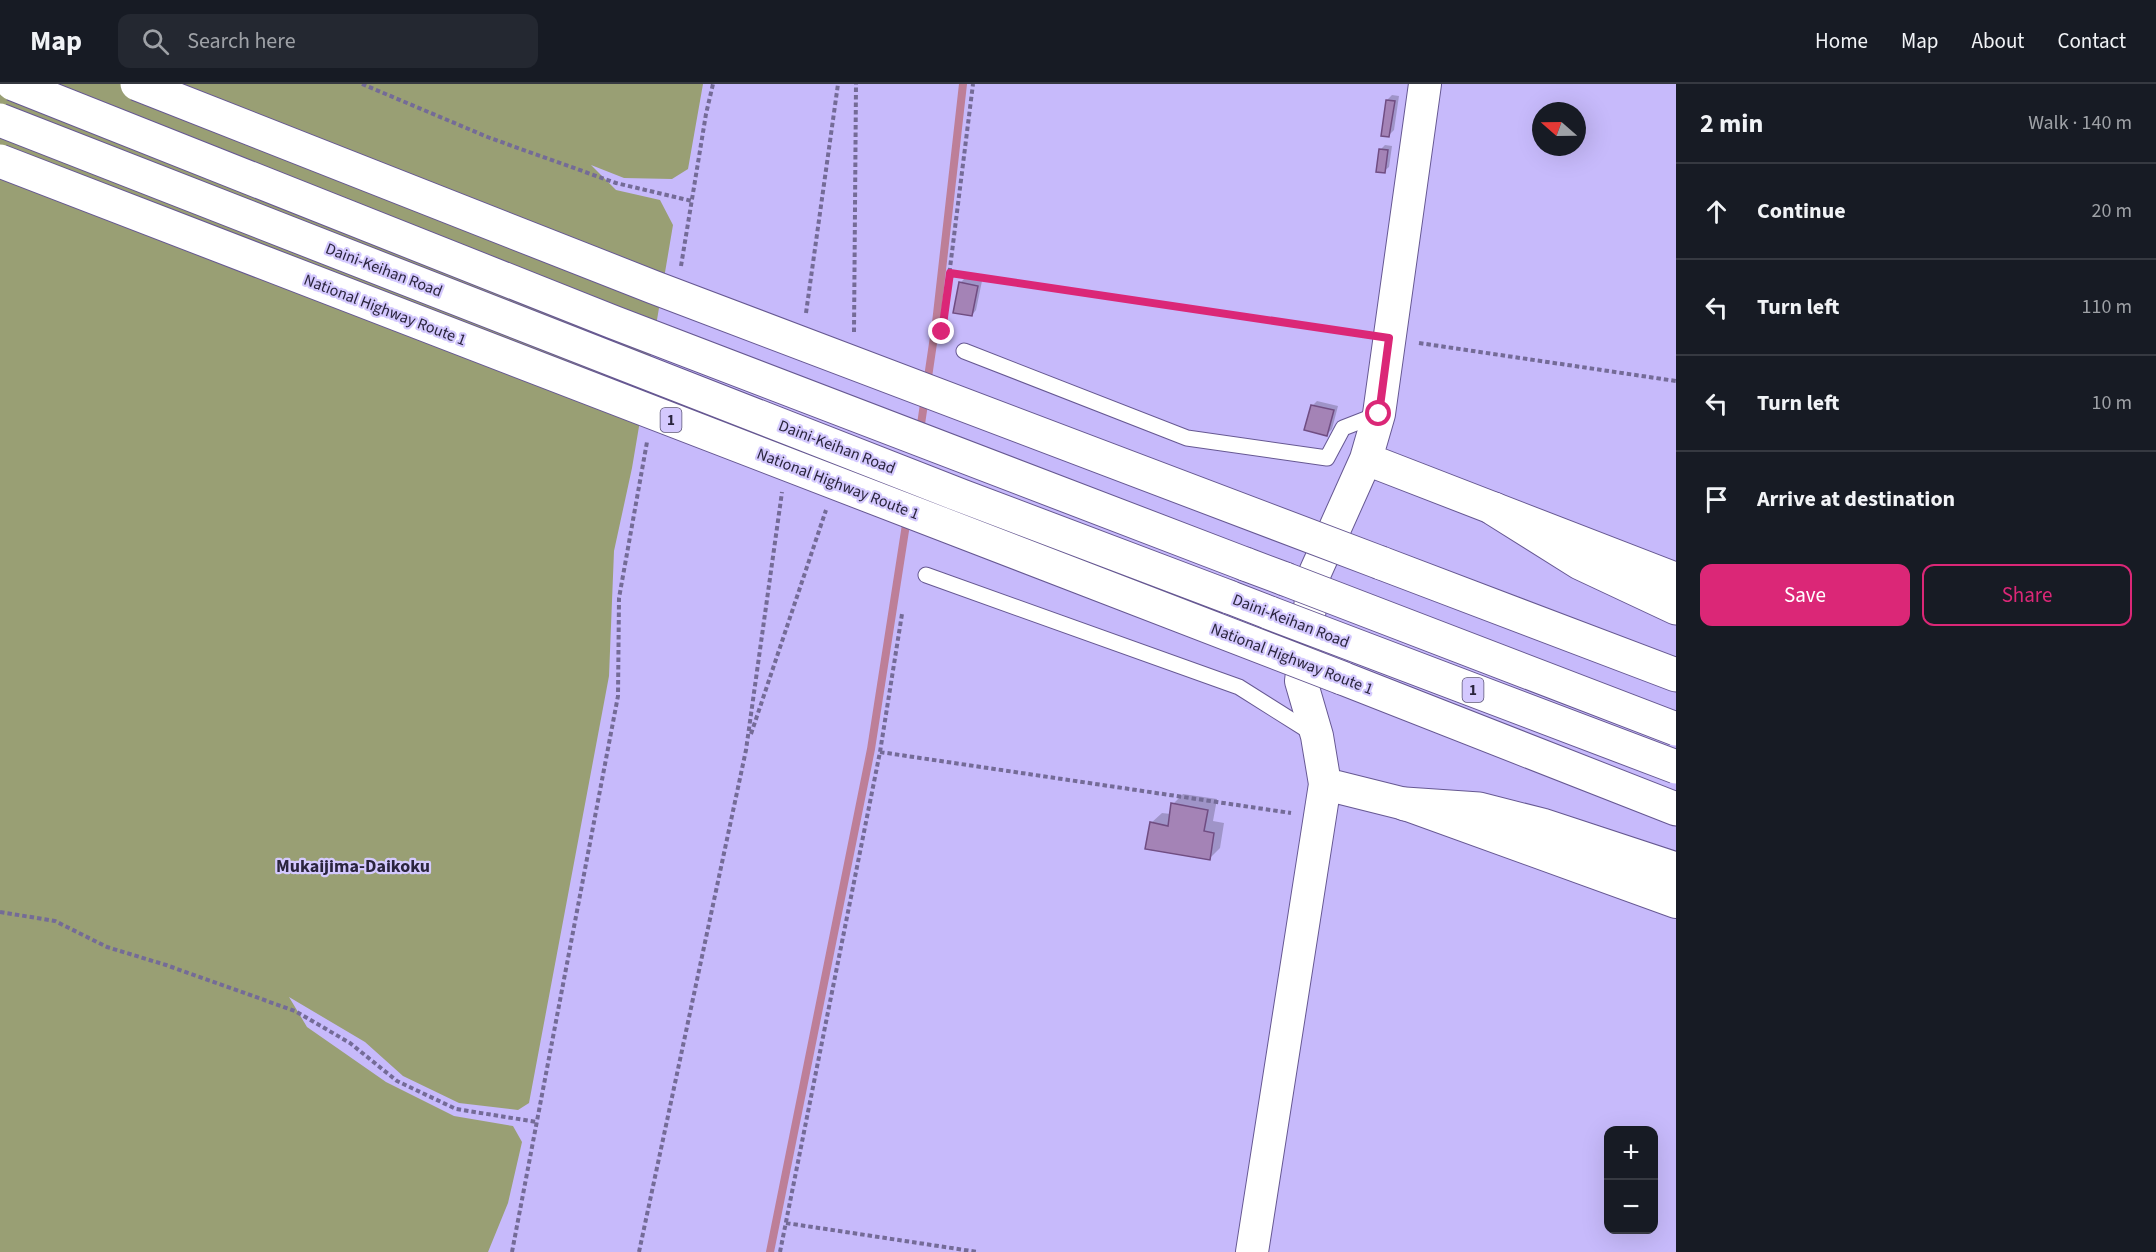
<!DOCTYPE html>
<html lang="en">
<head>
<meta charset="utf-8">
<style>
  :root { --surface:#171b24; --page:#242831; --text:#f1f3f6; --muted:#9ea1a6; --line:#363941; --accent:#db2777 }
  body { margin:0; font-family:"Source Sans 3",sans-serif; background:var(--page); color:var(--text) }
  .controls { position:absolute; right:18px; bottom:18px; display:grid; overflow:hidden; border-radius:12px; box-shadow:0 6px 24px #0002 }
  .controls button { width:54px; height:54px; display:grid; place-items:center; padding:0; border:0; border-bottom:2px solid var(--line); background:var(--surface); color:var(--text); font:30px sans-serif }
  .compass { position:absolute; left:1532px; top:18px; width:54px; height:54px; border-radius:50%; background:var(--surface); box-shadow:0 6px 24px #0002; rotate:290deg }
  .stop { position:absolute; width:18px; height:18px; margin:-14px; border:4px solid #db2777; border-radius:50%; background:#fff }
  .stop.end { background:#db2777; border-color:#fff; box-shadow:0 2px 6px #0008 }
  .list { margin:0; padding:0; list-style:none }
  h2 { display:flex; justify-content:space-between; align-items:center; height:78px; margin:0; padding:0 24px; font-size:26px }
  h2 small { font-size:20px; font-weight:400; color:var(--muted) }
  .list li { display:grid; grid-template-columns:39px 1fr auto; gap:18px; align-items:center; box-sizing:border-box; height:96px; padding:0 24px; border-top:2px solid var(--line) }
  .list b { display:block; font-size:22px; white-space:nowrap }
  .list em { font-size:20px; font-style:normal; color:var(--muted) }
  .actions { display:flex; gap:12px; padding:18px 24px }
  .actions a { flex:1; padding:14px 0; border:2px solid var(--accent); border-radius:12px; text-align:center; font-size:21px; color:var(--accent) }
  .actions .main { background:var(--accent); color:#fff }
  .icon { flex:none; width:33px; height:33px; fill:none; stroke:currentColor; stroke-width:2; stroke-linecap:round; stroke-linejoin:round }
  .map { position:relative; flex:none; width:1676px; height:1168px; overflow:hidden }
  header { display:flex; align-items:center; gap:36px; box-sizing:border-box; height:84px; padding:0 30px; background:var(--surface); border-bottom:2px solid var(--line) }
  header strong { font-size:28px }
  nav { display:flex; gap:33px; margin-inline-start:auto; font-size:21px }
  .search { width:420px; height:54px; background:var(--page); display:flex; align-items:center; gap:15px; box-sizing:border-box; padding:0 21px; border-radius:12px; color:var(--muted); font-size:22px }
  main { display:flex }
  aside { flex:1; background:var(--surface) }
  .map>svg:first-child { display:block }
</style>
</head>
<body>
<header>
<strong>Map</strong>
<div class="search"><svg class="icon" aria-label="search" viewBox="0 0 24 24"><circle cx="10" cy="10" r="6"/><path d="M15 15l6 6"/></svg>Search here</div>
<nav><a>Home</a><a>Map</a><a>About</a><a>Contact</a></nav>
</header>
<main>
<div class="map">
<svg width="1676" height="1168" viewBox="0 0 1676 1168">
  <rect width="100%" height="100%" fill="#c7bafb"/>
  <path fill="#999f74" d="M 0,0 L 703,0 L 688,85 L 672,95 L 624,94 L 591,81 L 616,106 L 660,116 L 673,141 L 632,384 L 614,467 L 609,592 L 529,1019 L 518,1026 L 459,1019 L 403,992 L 365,958 L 289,913 L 307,943 L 386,998 L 454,1032 L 513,1042 L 522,1058 L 508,1119 L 488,1168 L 0,1168 Z"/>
  <path fill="#0003" d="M 1392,11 L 1399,12 L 1394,46 L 1389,51 L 1387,16 Z
    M 1385,61 L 1392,62 L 1389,83 L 1384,87 L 1380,66 Z
    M 965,194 L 982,197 L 976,226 L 972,231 L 960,199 Z
    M 1317,317 L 1338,322 L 1332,345 L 1327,350 L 1312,322 Z
    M 1183,710 L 1217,715 L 1213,737 L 1224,739 L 1220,764 L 1209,775 L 1151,739 L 1162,729 L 1171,730 L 1173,720 Z"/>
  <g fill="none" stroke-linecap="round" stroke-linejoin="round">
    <path stroke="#bd7f98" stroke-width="8" d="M 927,300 L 936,239 L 963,0
      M 920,347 L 925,313
      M 770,1168 L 871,665 L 907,434"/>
  </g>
  <path fill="#a483b6" stroke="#704d82" stroke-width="1.5" d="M 1386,16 L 1395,17 L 1389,53 L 1381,52 Z
    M 1379,65 L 1388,66 L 1385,89 L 1376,88 Z
    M 959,198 L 978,202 L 972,232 L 953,229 Z
    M 1311,321 L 1334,326 L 1327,352 L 1304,346 Z
    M 1171,719 L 1208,726 L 1204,747 L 1214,749 L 1210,776 L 1145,765 L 1150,738 L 1168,742 Z"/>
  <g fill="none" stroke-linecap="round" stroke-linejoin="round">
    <defs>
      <path id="lane" d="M 964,267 L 1187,354 L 1327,374 L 1343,344 L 1379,330
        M 926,491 L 1239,603 L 1312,649"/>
      <path id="street" d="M 1366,375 L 1676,495
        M 1325,700 L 1405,720 L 1676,818
        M 1252,1168 L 1325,700 L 1317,652 L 1301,597 L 1314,491 L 1366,375 L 1379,330 L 1425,0"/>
      <path id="highway" d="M 1494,425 L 1580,479 L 1676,524
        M 1381,479 L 1676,591
        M 1245,480 L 1285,495
        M 1229,513 L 1270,529
        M 1342,594 L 1676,725
        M 1405,720 L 1479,725 L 1542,741 L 1676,785"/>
    </defs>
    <use href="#lane" stroke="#665892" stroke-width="17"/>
    <use href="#street" stroke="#665892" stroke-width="34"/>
    <use href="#highway" stroke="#665892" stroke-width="35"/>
    <path stroke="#746b97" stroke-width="4" stroke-dasharray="4.5 3" stroke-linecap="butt" d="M 362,0 L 490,54 L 616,99 L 692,117
      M 681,182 L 706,30 L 713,0
      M 950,189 L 1361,250
      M 806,229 L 838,0
      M 854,248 L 856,0
      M 942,248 L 973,0
      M 1419,259 L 1676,297
      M 751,650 L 826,426
      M 880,668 L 1291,729
      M 0,828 L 55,837 L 107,863 L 166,881 L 295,927 L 350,959 L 397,997 L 456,1025 L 537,1038
      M 786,1139 L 978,1168
      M 512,1168 L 618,612 L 619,514 L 647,358
      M 639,1168 L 746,666 L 782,408
      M 780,1168 L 880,668 L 902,530"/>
    <use href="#lane" stroke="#fff" stroke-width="15"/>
    <use href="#street" stroke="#fff" stroke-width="32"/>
    <use href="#highway" stroke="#fff" stroke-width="33"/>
    <defs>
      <path id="highway-bridge" d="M 13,0 L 613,238 L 1245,480
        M 137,0 L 653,203 L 1381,479
        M 0,36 L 962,412 L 1229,513
        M 0,77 L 1342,594
        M 1285,495 L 1676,645
        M 1270,529 L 1676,683"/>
    </defs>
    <use href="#highway-bridge" stroke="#665892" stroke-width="35" stroke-linecap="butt"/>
    <use href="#highway-bridge" stroke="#fff" stroke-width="33"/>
  </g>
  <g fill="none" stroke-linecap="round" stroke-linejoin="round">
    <path stroke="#db2777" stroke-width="8" d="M 942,248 L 950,189 L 1389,254 L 1379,330"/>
  </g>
  <g text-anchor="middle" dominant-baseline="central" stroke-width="4.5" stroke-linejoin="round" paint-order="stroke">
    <g fill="#d4c9fe" stroke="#5d5677" stroke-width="1.5">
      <rect x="660.5" y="324" width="21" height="24" rx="4.5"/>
      <rect x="1462.5" y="594" width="21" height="24" rx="4.5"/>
    </g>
    <g font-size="15" font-weight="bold" fill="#2a243d">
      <text x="671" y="336">1</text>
      <text x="1473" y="606">1</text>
    </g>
    <g font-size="16" fill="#2a243d" stroke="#d4c9fe">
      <text transform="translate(384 186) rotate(21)">Daini-Keihan Road</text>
      <text transform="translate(385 226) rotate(21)">National Highway Route 1</text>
      <text transform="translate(837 363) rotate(21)">Daini-Keihan Road</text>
      <text transform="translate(838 400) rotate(21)">National Highway Route 1</text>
      <text transform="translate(1291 537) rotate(21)">Daini-Keihan Road</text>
      <text transform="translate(1292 575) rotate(21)">National Highway Route 1</text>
    </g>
    <g font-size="18" font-weight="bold" fill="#2a243d" stroke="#d4c9fe">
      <text x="353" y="782">Mukaijima-Daikoku</text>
    </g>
  </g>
</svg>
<div class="controls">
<button>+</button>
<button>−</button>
</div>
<svg class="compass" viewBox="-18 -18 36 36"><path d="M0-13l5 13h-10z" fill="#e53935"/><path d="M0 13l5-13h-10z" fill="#9ea1a6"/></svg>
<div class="stop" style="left:1379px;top:330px"></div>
<div class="stop end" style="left:942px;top:248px"></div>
</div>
<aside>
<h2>2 min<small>Walk · 140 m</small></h2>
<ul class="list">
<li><svg class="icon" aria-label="ahead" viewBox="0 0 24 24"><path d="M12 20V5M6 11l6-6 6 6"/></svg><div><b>Continue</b></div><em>20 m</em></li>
<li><svg class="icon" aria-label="left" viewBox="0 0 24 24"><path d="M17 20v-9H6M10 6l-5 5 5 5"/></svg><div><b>Turn left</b></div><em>110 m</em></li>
<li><svg class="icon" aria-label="left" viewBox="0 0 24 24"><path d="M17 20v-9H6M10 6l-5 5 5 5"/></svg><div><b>Turn left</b></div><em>10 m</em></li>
<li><svg class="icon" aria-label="arrive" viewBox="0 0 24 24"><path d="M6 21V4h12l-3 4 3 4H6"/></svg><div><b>Arrive at destination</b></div></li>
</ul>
<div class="actions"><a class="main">Save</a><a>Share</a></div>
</aside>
</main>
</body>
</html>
